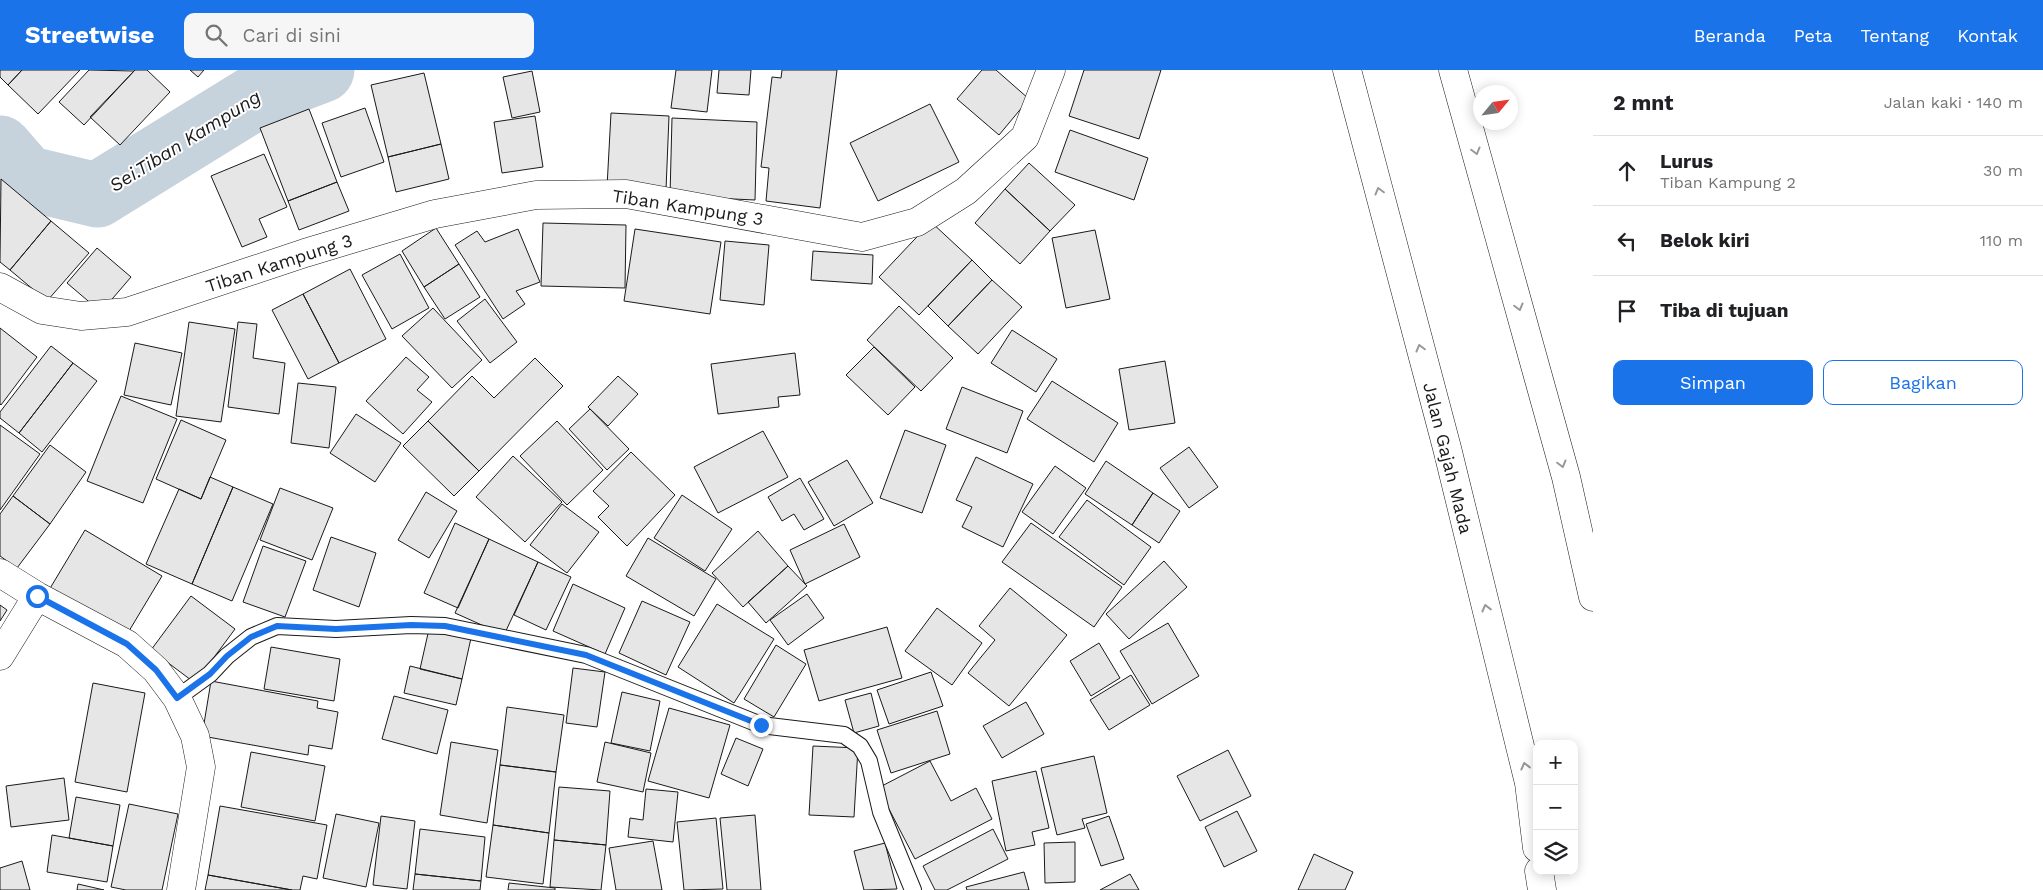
<!DOCTYPE html>
<html lang="id">
<head>
<meta charset="utf-8">
<style>
  :root { --surface:#fff; --page:#f6f6f6; --text:#202124; --muted:#757577; --line:#e0e0e0; --accent:#1a73e8 }
  body { margin:0; font-family:"Work Sans",sans-serif; background:var(--page); color:var(--text) }
  .controls { position:absolute; right:15px; bottom:15px; display:grid; overflow:hidden; border-radius:10px; box-shadow:0 2px 12px #0003 }
  .controls button { width:45px; height:45px; display:grid; place-items:center; padding:0; border:0; border-bottom:1px solid var(--line); background:var(--surface); color:var(--text); font:25px sans-serif }
  .compass { position:absolute; left:1473px; top:15px; width:45px; height:45px; border-radius:50%; background:var(--surface); box-shadow:0 2px 12px #0003; rotate:61deg }
  .stop { position:absolute; width:15px; height:15px; margin:-11px; border:4px solid #1a73e8; border-radius:50%; background:#fff }
  .stop.end { background:#1a73e8; border-color:#fff; box-shadow:0 1px 5px #0008 }
  .list { margin:0; padding:0; list-style:none }
  h2 { display:flex; justify-content:space-between; align-items:center; height:65px; margin:0; padding:0 20px; font-size:21px }
  h2 small { font-size:16px; font-weight:400; color:var(--muted) }
  .list li { display:grid; grid-template-columns:32px 1fr auto; gap:15px; align-items:center; box-sizing:border-box; height:70px; padding:0 20px; border-top:1px solid var(--line) }
  .list b { display:block; font-size:19px; white-space:nowrap }
  .list p { margin:0; font-size:16px; white-space:nowrap; color:var(--muted) }
  .list em { font-size:16px; font-style:normal; color:var(--muted) }
  .actions { display:flex; gap:10px; padding:15px 20px }
  .actions a { flex:1; padding:11px 0; border:1px solid var(--accent); border-radius:10px; text-align:center; font-size:18px; color:var(--accent) }
  .actions .main { background:var(--accent); color:#fff }
  .icon { flex:none; width:28px; height:28px; fill:none; stroke:currentColor; stroke-width:2; stroke-linecap:round; stroke-linejoin:round }
  .map { position:relative; flex:none; width:1593px; height:820px; overflow:hidden }
  header { display:flex; align-items:center; gap:30px; box-sizing:border-box; height:70px; padding:0 25px; background:var(--accent); color:#fff }
  header strong { font-size:24px }
  nav { display:flex; gap:28px; margin-inline-start:auto; font-size:18px }
  .search { width:350px; height:45px; background:var(--page); display:flex; align-items:center; gap:12px; box-sizing:border-box; padding:0 18px; border-radius:10px; color:var(--muted); font-size:19px }
  main { display:flex }
  aside { flex:1; background:var(--surface) }
  .map>svg:first-child { display:block }
</style>
</head>
<body>
<header>
<strong>Streetwise</strong>
<div class="search"><svg class="icon" aria-label="search" viewBox="0 0 24 24"><circle cx="10" cy="10" r="6"/><path d="M15 15l6 6"/></svg>Cari di sini</div>
<nav><a>Beranda</a><a>Peta</a><a>Tentang</a><a>Kontak</a></nav>
</header>
<main>
<div class="map">
<svg width="1593" height="820" viewBox="0 0 1593 820">
  <rect width="100%" height="100%" fill="#fff"/>
  <g fill="none" stroke-linecap="round" stroke-linejoin="round">
    <path stroke="#c6d2dc" stroke-width="65" d="M 0,78 L 26,108 L 97,125 L 264,22 L 322,0"/>
  </g>
  <path fill="#e6e6e6" stroke="#1a1a1a" d="M 0,0 L 22,0 L 8,15 L 0,7 Z
    M 22,0 L 80,0 L 38,44 L 8,15 Z
    M 89,0 L 134,1 L 84,55 L 59,32 Z
    M 147,0 L 170,22 L 120,75 L 90,47 L 135,0 Z
    M 190,0 L 204,0 L 198,7 Z
    M 676,0 L 712,0 L 707,42 L 671,38 Z
    M 719,0 L 751,0 L 749,25 L 717,23 Z
    M 782,0 L 837,0 L 820,138 L 766,131 L 769,98 L 761,97 L 772,7 L 781,8 Z
    M 982,0 L 996,0 L 1029,29 L 999,65 L 957,29 Z
    M 1084,0 L 1161,0 L 1139,69 L 1069,46 Z
    M 532,1 L 540,42 L 512,48 L 503,7 Z
    M 424,3 L 441,74 L 388,87 L 371,15 Z
    M 930,34 L 959,92 L 878,131 L 850,73 Z
    M 365,38 L 384,92 L 341,107 L 322,53 Z
    M 309,39 L 337,112 L 288,131 L 260,58 Z
    M 611,43 L 669,46 L 666,120 L 607,117 Z
    M 535,46 L 543,97 L 502,103 L 494,52 Z
    M 672,48 L 757,52 L 755,130 L 670,126 Z
    M 1070,60 L 1148,88 L 1134,130 L 1055,102 Z
    M 441,74 L 449,109 L 396,122 L 388,87 Z
    M 264,84 L 287,137 L 259,149 L 267,167 L 242,177 L 211,106 Z
    M 1029,93 L 1075,135 L 1050,161 L 1005,119 Z
    M 1,109 L 51,151 L 10,200 L 0,192 Z
    M 337,112 L 349,141 L 299,160 L 288,131 Z
    M 1005,119 L 1050,161 L 1020,194 L 975,153 Z
    M 51,151 L 89,183 L 47,231 L 10,200 Z
    M 931,152 L 972,190 L 919,245 L 879,207 Z
    M 543,153 L 626,155 L 625,218 L 541,216 Z
    M 436,158 L 459,194 L 424,217 L 402,181 Z
    M 518,159 L 540,212 L 516,221 L 525,234 L 503,249 L 455,175 L 477,161 L 485,172 Z
    M 635,159 L 721,172 L 710,244 L 624,231 Z
    M 1095,160 L 1110,229 L 1066,238 L 1052,168 Z
    M 725,171 L 769,175 L 764,235 L 720,230 Z
    M 97,178 L 131,207 L 101,242 L 67,213 Z
    M 813,181 L 873,185 L 872,214 L 811,210 Z
    M 400,184 L 429,238 L 392,259 L 362,205 Z
    M 972,190 L 992,210 L 948,256 L 928,236 Z
    M 459,194 L 480,227 L 445,249 L 424,217 Z
    M 350,199 L 386,269 L 339,293 L 303,224 Z
    M 992,210 L 1022,237 L 978,284 L 948,256 Z
    M 303,224 L 339,293 L 308,309 L 272,240 Z
    M 485,229 L 517,272 L 490,293 L 457,251 Z
    M 899,236 L 953,288 L 921,321 L 867,270 Z
    M 433,238 L 482,290 L 452,318 L 402,266 Z
    M 189,252 L 235,259 L 221,352 L 176,346 Z
    M 238,252 L 257,254 L 253,288 L 285,293 L 279,344 L 228,337 Z
    M 0,258 L 37,287 L 1,335 L 0,334 Z
    M 1012,260 L 1057,289 L 1036,322 L 991,293 Z
    M 135,273 L 182,283 L 171,335 L 124,325 Z
    M 51,276 L 73,293 L 19,363 L 0,348 L 0,342 Z
    M 874,277 L 915,317 L 888,345 L 846,305 Z
    M 795,283 L 800,325 L 778,327 L 779,337 L 718,344 L 711,294 Z
    M 406,287 L 429,307 L 417,320 L 432,332 L 403,364 L 366,331 Z
    M 535,288 L 563,316 L 479,401 L 428,351 L 472,306 L 494,328 Z
    M 1165,291 L 1175,353 L 1129,360 L 1119,299 Z
    M 73,293 L 97,311 L 42,382 L 19,363 Z
    M 618,306 L 638,324 L 608,356 L 588,337 Z
    M 1052,311 L 1118,353 L 1094,392 L 1027,349 Z
    M 298,313 L 336,317 L 329,378 L 291,373 Z
    M 962,317 L 1023,341 L 1007,383 L 946,359 Z
    M 121,326 L 177,349 L 143,433 L 87,411 Z
    M 590,339 L 629,379 L 607,400 L 569,359 Z
    M 356,344 L 401,373 L 375,412 L 330,383 Z
    M 181,350 L 226,370 L 201,429 L 156,409 Z
    M 428,351 L 479,401 L 454,426 L 403,376 Z
    M 557,351 L 603,400 L 567,435 L 520,386 Z
    M 0,355 L 40,384 L 0,440 Z
    M 905,360 L 946,375 L 922,443 L 880,428 Z
    M 763,361 L 788,407 L 718,443 L 694,397 Z
    M 50,375 L 86,402 L 50,454 L 13,426 Z
    M 1189,377 L 1218,417 L 1189,438 L 1160,398 Z
    M 631,382 L 675,425 L 627,476 L 598,447 L 609,436 L 593,421 Z
    M 513,386 L 562,432 L 525,472 L 476,427 Z
    M 976,387 L 1033,414 L 1003,477 L 962,457 L 972,437 L 956,430 Z
    M 847,390 L 873,433 L 834,456 L 808,412 Z
    M 1106,391 L 1153,423 L 1132,455 L 1085,424 Z
    M 1055,396 L 1086,418 L 1053,464 L 1022,442 Z
    M 210,407 L 233,417 L 192,514 L 146,494 L 179,419 L 201,429 Z
    M 800,408 L 824,449 L 804,460 L 794,444 L 782,451 L 768,427 Z
    M 233,417 L 273,434 L 232,531 L 192,514 Z
    M 280,418 L 333,438 L 312,490 L 260,470 Z
    M 426,422 L 457,441 L 429,488 L 398,470 Z
    M 1153,423 L 1180,441 L 1159,473 L 1132,455 Z
    M 682,425 L 732,459 L 705,501 L 654,468 Z
    M 13,426 L 50,454 L 17,498 L 0,486 L 0,444 Z
    M 1087,430 L 1151,477 L 1124,515 L 1059,467 Z
    M 562,434 L 599,462 L 567,503 L 530,475 Z
    M 455,453 L 489,469 L 458,538 L 424,523 Z
    M 1031,453 L 1122,517 L 1094,557 L 1002,492 Z
    M 844,454 L 860,487 L 805,514 L 790,480 Z
    M 85,460 L 162,506 L 126,566 L 49,520 Z
    M 758,461 L 788,496 L 743,537 L 712,503 Z
    M 331,467 L 376,483 L 359,537 L 313,520 Z
    M 648,468 L 716,509 L 694,546 L 626,506 Z
    M 489,469 L 538,492 L 504,565 L 455,543 Z
    M 263,476 L 306,491 L 285,547 L 243,532 Z
    M 1164,491 L 1187,517 L 1129,569 L 1106,544 Z
    M 538,492 L 571,507 L 546,560 L 514,545 Z
    M 788,496 L 807,516 L 766,553 L 748,532 Z
    M 573,514 L 625,538 L 605,584 L 553,561 Z
    M 1010,518 L 1067,565 L 1009,636 L 968,603 L 995,570 L 979,556 Z
    M 807,524 L 824,548 L 788,575 L 770,550 Z
    M 191,526 L 235,559 L 195,613 L 151,580 Z
    M 642,531 L 690,552 L 666,605 L 619,583 Z
    M 717,534 L 774,569 L 734,633 L 678,597 Z
    M 0,535 L 7,540 L 0,551 Z
    M 937,538 L 982,573 L 952,615 L 905,581 Z
    M 1168,553 L 1199,606 L 1152,634 L 1120,581 Z
    M 887,557 L 902,608 L 819,631 L 804,580 Z
    M 429,559 L 471,568 L 462,609 L 420,599 Z
    M 1099,573 L 1120,608 L 1091,626 L 1070,591 Z
    M 776,575 L 806,594 L 774,647 L 744,629 Z
    M 271,577 L 340,589 L 334,631 L 264,619 Z
    M 410,596 L 462,609 L 456,635 L 404,623 Z
    M 573,598 L 605,602 L 597,657 L 566,653 Z
    M 931,602 L 943,636 L 889,654 L 877,620 Z
    M 1131,605 L 1150,635 L 1109,660 L 1090,630 Z
    M 211,611 L 318,631 L 317,638 L 338,642 L 332,679 L 309,675 L 308,685 L 202,666 Z
    M 93,613 L 145,623 L 127,722 L 75,712 Z
    M 622,622 L 660,631 L 650,681 L 611,673 Z
    M 871,623 L 879,656 L 854,663 L 845,630 Z
    M 394,626 L 448,640 L 437,684 L 382,669 Z
    M 1026,632 L 1044,664 L 1002,688 L 983,656 Z
    M 507,637 L 564,645 L 556,702 L 500,695 Z
    M 669,638 L 730,655 L 709,728 L 648,711 Z
    M 937,641 L 950,684 L 891,703 L 877,660 Z
    M 736,668 L 763,679 L 748,716 L 721,704 Z
    M 451,672 L 498,680 L 487,753 L 440,745 Z
    M 605,672 L 651,683 L 643,722 L 597,712 Z
    M 813,676 L 858,678 L 854,747 L 809,745 Z
    M 1228,680 L 1251,726 L 1200,751 L 1177,706 Z
    M 251,682 L 325,696 L 315,751 L 241,737 Z
    M 1094,686 L 1107,743 L 1082,749 L 1085,758 L 1057,765 L 1041,698 Z
    M 930,691 L 951,731 L 976,718 L 992,749 L 915,789 L 878,718 Z
    M 500,695 L 556,702 L 549,763 L 493,755 Z
    M 1036,701 L 1049,758 L 1032,762 L 1035,775 L 1006,781 L 992,711 Z
    M 64,708 L 69,750 L 11,757 L 6,716 Z
    M 559,717 L 610,721 L 606,775 L 554,770 Z
    M 646,719 L 678,722 L 673,772 L 628,767 L 630,748 L 643,750 Z
    M 76,727 L 120,735 L 113,776 L 69,768 Z
    M 129,734 L 178,744 L 162,820 L 126,820 L 111,817 Z
    M 220,736 L 327,755 L 317,809 L 303,806 L 300,820 L 292,820 L 208,805 Z
    M 1237,741 L 1257,781 L 1224,797 L 1205,757 Z
    M 336,744 L 379,753 L 366,817 L 323,808 Z
    M 755,745 L 761,820 L 727,820 L 720,748 Z
    M 381,746 L 415,751 L 407,819 L 373,815 Z
    M 1109,746 L 1124,789 L 1101,796 L 1086,754 Z
    M 716,748 L 723,819 L 684,820 L 677,752 Z
    M 493,755 L 549,763 L 543,814 L 486,807 Z
    M 420,759 L 485,767 L 481,811 L 415,804 Z
    M 993,759 L 1008,789 L 947,820 L 935,820 L 923,796 Z
    M 52,765 L 113,776 L 107,812 L 47,802 Z
    M 554,770 L 606,775 L 601,820 L 550,817 Z
    M 653,771 L 662,820 L 616,820 L 609,778 Z
    M 1075,772 L 1075,812 L 1045,813 L 1044,773 Z
    M 885,773 L 897,819 L 864,820 L 854,781 Z
    M 1314,784 L 1353,802 L 1345,820 L 1298,820 Z
    M 22,791 L 30,820 L 0,820 L 0,798 Z
    M 1024,802 L 1029,820 L 967,820 L 966,817 Z
    M 415,804 L 481,811 L 480,820 L 413,820 Z
    M 1130,804 L 1139,820 L 1100,820 Z
    M 208,805 L 292,820 L 205,820 Z
    M 509,813 L 555,818 L 555,820 L 508,820 Z
    M 78,814 L 104,820 L 77,820 Z"/>
  <g fill="none" stroke-linecap="round" stroke-linejoin="round">
    <defs>
      <path id="service" d="M 177,628 L 210,604 L 227,586 L 251,567 L 277,556 L 336,559 L 411,555 L 445,556 L 586,585 L 761,655 L 844,665 L 860,676 L 869,691 L 881,742 L 913,820"/>
      <path id="minor" d="M 0,217 L 42,240 L 81,246 L 127,242 L 305,183 L 435,144 L 536,125 L 626,124 L 862,167 L 917,152 L 966,121 L 1025,67 L 1051,0
        M 0,503 L 37,526 L 127,574 L 156,600 L 177,628 L 195,666 L 201,697 L 181,820
        M 0,586 L 37,526"/>
      <path id="trunk" d="M 1347,0 L 1447,378 L 1529,713 L 1537,778
        M 1453,0 L 1566,407 L 1593,527
        M 1539,801 L 1542,820"/>
    </defs>
    <use href="#service" stroke="#1a1a1a" stroke-width="18"/>
    <use href="#minor" stroke="#1a1a1a" stroke-width="29"/>
    <use href="#trunk" stroke="#1a1a1a" stroke-width="29"/>
    <use href="#service" stroke="#fff" stroke-width="16"/>
    <use href="#minor" stroke="#fff" stroke-width="28"/>
    <use href="#trunk" stroke="#fff" stroke-width="28"/>
  </g>
  <defs><path id="oneway-chevron" d="M-2-3.5L2.5 0L-2 3.5" fill="none" stroke-width="1.6" stroke-linecap="round" stroke-linejoin="round" transform="scale(1.25)"/></defs>
  <g stroke="#989898">
    <use href="#oneway-chevron" transform="translate(1476 81) rotate(75)"/>
    <use href="#oneway-chevron" transform="translate(1379 121) rotate(-105)"/>
    <use href="#oneway-chevron" transform="translate(1519 237) rotate(75)"/>
    <use href="#oneway-chevron" transform="translate(1420 278) rotate(-105)"/>
    <use href="#oneway-chevron" transform="translate(1562 394) rotate(75)"/>
    <use href="#oneway-chevron" transform="translate(1486 538) rotate(-104)"/>
    <use href="#oneway-chevron" transform="translate(1525 696) rotate(-104)"/>
  </g>
  <g fill="none" stroke-linecap="round" stroke-linejoin="round">
    <path stroke="#1a73e8" stroke-width="6" d="M 37,526 L 127,574 L 156,600 L 177,628 L 210,604 L 227,586 L 251,567 L 277,556 L 336,559 L 411,555 L 445,556 L 586,585 L 761,655"/>
  </g>
  <g text-anchor="middle" dominant-baseline="central" stroke-width="4" stroke-linejoin="round" paint-order="stroke">
    <g font-size="18" fill="#1a1a1a" stroke="#fff">
      <text transform="translate(688 137) rotate(9)">Tiban Kampung 3</text>
      <text transform="translate(279 193) rotate(-18)">Tiban Kampung 3</text>
      <text transform="translate(1448 388) rotate(76)">Jalan Gajah Mada</text>
    </g>
    <g font-size="19" font-style="italic" fill="#1a1a1a" stroke="#fff">
      <text transform="translate(185 71) rotate(-32)">Sei.Tiban Kampung</text>
    </g>
  </g>
</svg>
<div class="controls">
<button>+</button>
<button>−</button>
<button><svg class="icon" aria-label="layers" viewBox="0 0 24 24"><path d="M12 4l9 5-9 5-9-5zM3 14l9 5 9-5"/></svg></button>
</div>
<svg class="compass" viewBox="-18 -18 36 36"><path d="M0-13l5 13h-10z" fill="#e53935"/><path d="M0 13l5-13h-10z" fill="#757577"/></svg>
<div class="stop" style="left:37px;top:526px"></div>
<div class="stop end" style="left:761px;top:655px"></div>
</div>
<aside>
<h2>2 mnt<small>Jalan kaki · 140 m</small></h2>
<ul class="list">
<li><svg class="icon" aria-label="ahead" viewBox="0 0 24 24"><path d="M12 20V5M6 11l6-6 6 6"/></svg><div><b>Lurus</b><p>Tiban Kampung 2</p></div><em>30 m</em></li>
<li><svg class="icon" aria-label="left" viewBox="0 0 24 24"><path d="M17 20v-9H6M10 6l-5 5 5 5"/></svg><div><b>Belok kiri</b></div><em>110 m</em></li>
<li><svg class="icon" aria-label="arrive" viewBox="0 0 24 24"><path d="M6 21V4h12l-3 4 3 4H6"/></svg><div><b>Tiba di tujuan</b></div></li>
</ul>
<div class="actions"><a class="main">Simpan</a><a>Bagikan</a></div>
</aside>
</main>
</body>
</html>
